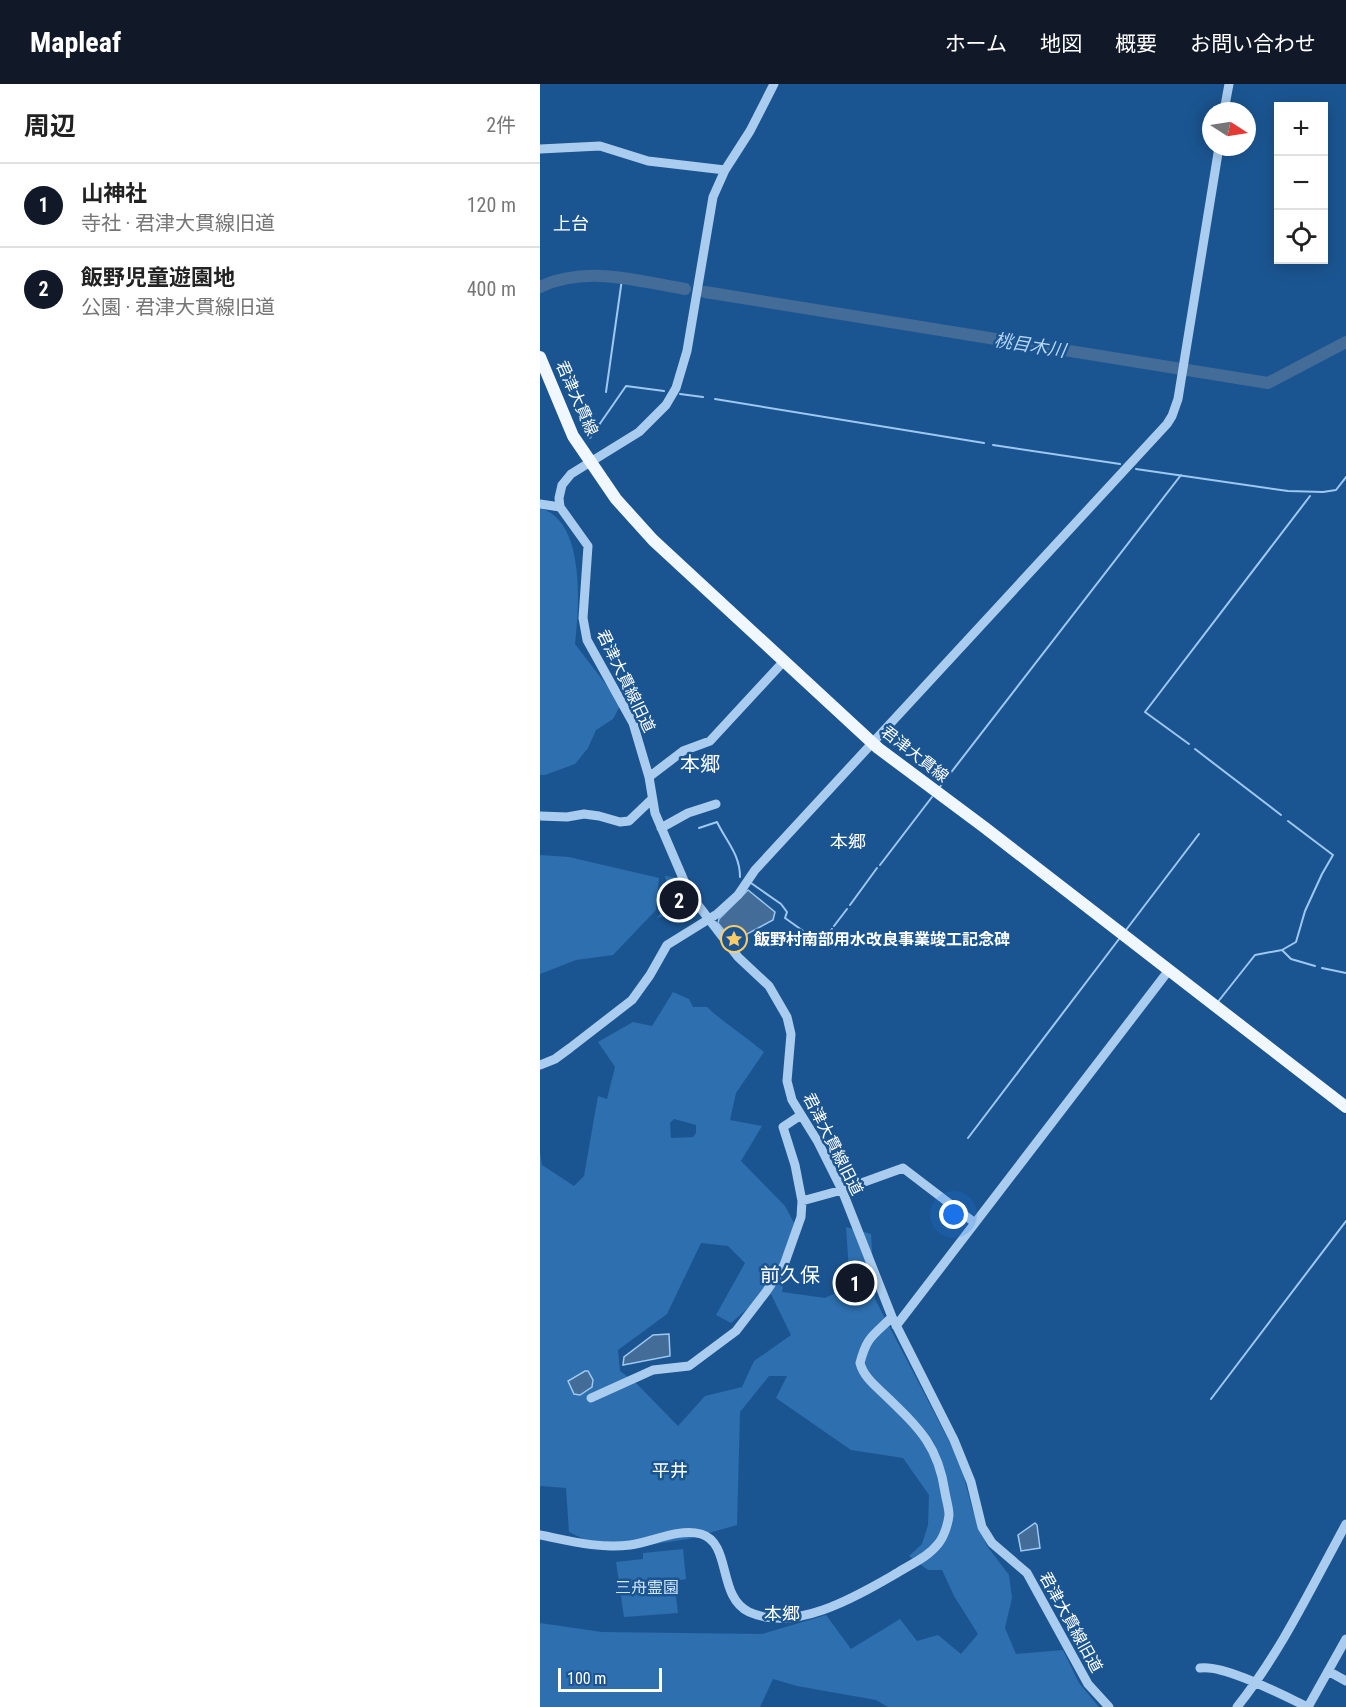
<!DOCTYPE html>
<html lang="ja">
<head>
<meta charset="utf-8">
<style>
  :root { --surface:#fff; --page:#f6f6f6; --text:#222; --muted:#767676; --line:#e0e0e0; --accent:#111827 }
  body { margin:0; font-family:"Roboto Condensed","Noto Sans JP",sans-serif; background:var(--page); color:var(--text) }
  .controls { position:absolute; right:18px; top:18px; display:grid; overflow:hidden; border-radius:0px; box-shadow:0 3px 15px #0003 }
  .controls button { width:54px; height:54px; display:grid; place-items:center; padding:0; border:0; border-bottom:2px solid var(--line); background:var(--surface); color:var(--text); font:30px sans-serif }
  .compass { position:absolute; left:662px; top:18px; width:54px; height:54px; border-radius:50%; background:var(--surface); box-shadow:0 3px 15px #0003; rotate:102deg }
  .scale { position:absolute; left:18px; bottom:15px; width:104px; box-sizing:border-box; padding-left:6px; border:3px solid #fff; border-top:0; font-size:16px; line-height:21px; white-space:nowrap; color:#fff; -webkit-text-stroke:4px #1b5591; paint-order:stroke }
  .you { position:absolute; left:414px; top:1131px; width:21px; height:21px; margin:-15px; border:4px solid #fff; border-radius:50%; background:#1a73e8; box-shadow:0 0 0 9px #1a73e833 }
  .badge { display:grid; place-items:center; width:39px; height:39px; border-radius:50%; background:var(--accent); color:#fff; font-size:20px; font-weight:700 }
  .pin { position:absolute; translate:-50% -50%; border:3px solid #fff; box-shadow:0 2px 6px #0006 }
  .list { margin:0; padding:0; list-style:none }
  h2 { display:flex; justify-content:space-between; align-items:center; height:78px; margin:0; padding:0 24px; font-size:26px }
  h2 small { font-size:20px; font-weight:400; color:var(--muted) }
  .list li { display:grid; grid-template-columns:39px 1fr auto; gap:18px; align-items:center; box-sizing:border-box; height:84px; padding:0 24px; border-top:2px solid var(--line) }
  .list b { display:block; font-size:22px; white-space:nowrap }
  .list p { margin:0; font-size:20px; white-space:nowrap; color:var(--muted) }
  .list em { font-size:20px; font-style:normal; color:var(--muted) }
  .icon { flex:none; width:33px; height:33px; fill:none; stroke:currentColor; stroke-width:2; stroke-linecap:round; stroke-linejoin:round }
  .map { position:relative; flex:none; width:806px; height:1623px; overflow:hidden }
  header { display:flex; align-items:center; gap:36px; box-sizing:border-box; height:84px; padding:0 30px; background:var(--accent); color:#fff }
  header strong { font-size:28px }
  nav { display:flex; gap:33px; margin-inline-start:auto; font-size:21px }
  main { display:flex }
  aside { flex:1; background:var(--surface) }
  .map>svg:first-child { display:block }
</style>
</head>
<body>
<header>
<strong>Mapleaf</strong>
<nav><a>ホーム</a><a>地図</a><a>概要</a><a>お問い合わせ</a></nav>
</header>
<main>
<aside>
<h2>周辺<small>2件</small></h2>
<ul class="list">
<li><span class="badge">1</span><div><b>山神社</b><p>寺社 · 君津大貫線旧道</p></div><em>120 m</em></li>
<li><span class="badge">2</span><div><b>飯野児童遊園地</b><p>公園 · 君津大貫線旧道</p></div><em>400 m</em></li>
</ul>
</aside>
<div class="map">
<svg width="806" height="1623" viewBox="0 0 806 1623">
  <rect width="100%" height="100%" fill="#1b5591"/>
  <path fill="#2d6faf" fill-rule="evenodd" d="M 0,424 C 46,437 39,523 35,560 L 81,620 L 73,635 L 56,646 L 48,664 L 35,680 L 5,691 L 0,691 Z
    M 0,771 L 29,773 L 119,794 L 116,826 L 73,871 L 36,876 L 0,890 Z
    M 125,792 L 139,794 L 153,819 L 152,822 L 141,828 L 117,834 C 127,822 130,807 125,792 Z
    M 133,908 L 149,915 L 153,923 L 167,923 C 185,940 205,952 224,968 L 196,1009 L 190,1036 L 222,1042 L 201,1077 L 245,1122 L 254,1139 L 242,1208 L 285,1214 L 310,1202 L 306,1143 L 331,1150 L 335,1215 L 420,1378 L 432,1424 L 447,1462 L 469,1491 L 472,1514 L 465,1544 L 476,1570 L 523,1566 L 539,1599 L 559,1623 L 348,1623 L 336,1616 L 257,1602 L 233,1595 L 220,1623 L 0,1623 L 0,1539 L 62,1548 L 222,1550 L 286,1531 L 311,1565 L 360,1535 L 377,1557 L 398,1551 L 421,1570 L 438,1550 L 414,1512 L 402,1486 L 388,1486 L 369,1472 L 382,1460 L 388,1441 L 389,1411 L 363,1374 L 311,1366 L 236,1314 L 247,1292 L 229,1292 L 200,1328 L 197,1441 L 148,1455 L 68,1467 L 29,1448 L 26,1404 L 0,1402 L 0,1068 L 2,1081 L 34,1102 L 44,1092 L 58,1012 L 67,1015 L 75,983 L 58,958 L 93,938 L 112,942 ZM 134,1035 L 156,1041 L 156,1049 L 153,1053 L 131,1054 L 130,1039 ZM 161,1159 L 188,1162 L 205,1179 L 176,1231 L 191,1239 L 229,1206 L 251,1251 L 214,1277 L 202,1303 L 165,1312 L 138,1342 L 96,1299 L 80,1287 L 78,1266 L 127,1230 Z
    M 143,1465 L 146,1495 L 134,1497 L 138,1529 L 84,1533 L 76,1478 L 103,1475 L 103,1469 Z"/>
  <path fill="#436c98" stroke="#9dc8f1" stroke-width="1.5" d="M 208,806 L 235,828 L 233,836 L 196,856 L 194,852 L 190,854 L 178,839 L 179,835 Z
    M 129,1250 L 130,1272 L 83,1281 L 84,1273 L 113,1251 Z
    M 45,1287 L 48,1287 L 53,1296 L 52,1303 L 40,1311 L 34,1310 L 28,1297 Z
    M 495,1439 L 497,1441 L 500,1464 L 481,1467 L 478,1451 Z"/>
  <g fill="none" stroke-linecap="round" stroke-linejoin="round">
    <path stroke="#9dc8f1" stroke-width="2" d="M 66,308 L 82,195
      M 140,310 L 163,313
      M 175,315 L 444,359
      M 50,354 L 86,302 L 124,307
      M 453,361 L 580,380
      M 596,385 L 748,407 L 783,408 L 796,406 L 806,393
      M 649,660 L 605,628 L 770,412
      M 655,665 L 741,731
      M 399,704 L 641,391
      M 748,737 L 793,771 L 782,790 L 765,827 L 756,858 L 742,866 L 751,875 L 775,882
      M 159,744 L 177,738 C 186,757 200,770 200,793
      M 340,781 L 392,713
      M 211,799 L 241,820 L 247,828 L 245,834 L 280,859 L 292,845
      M 310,821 L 337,784
      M 294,842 L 307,825
      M 586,846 L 659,750
      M 782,884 L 806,889
      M 677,919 L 715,871 L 742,866
      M 428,1054 L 579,855
      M 671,1315 L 806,1137"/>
    <path stroke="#436c98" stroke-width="12" d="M 0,203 C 46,181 98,197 145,205
      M 165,208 L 728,299 L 806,258"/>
    <path stroke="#aacdef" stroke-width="9" d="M 234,0 L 210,47 L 185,86 L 173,113 L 147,267 L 136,304 L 126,321 L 99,348 L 31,390 L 22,401 L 19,414 L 20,423 L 48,462 L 43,534 L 47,556 L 93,639 L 109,693 L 115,729 L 145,799 L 158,821 L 198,873 L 229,902 L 247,933 L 251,950 L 247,997 L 252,1016 L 278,1058 L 302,1106 L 352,1233 L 414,1356 L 431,1398 L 442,1443 L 452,1459 L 487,1489 L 548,1600 L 569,1623
      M 684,27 L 689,0
      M 0,65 L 60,62 L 108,77 L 185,86
      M 0,420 L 20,423
      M 109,693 L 143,667 L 170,657 L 244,577
      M 0,732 L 27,733 L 44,730 L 59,732 L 80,738 L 89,737 L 112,715
      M 121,744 L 148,729 L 176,720
      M 0,981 L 15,975 L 30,964 L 92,916 L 110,891 L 127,861 L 177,830 L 198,811 L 215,786 L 627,340 L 632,332 L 638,315 L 679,63
      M 262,1117 L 302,1106 L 363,1084 L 435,1139
      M 356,1242 L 629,886
      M 51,1314 L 113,1286 L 149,1282 L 196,1247 L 226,1208 L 244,1181 L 261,1133 L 262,1117 L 255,1081 L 243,1043 L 261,1031
      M 0,1451 C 30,1457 60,1465 90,1461 C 113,1458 138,1444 161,1450 C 192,1459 177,1513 209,1528 C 256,1549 317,1512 357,1489 C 371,1480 388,1473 398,1460 C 404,1453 408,1440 409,1431 C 409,1424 406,1415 405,1408 C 398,1362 380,1345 348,1314 C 337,1303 324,1294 320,1279 C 327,1252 333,1252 352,1233
      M 660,1584 C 684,1580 744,1612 768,1623 L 806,1555
      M 788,1587 L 806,1597
      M 697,1623 C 741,1568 772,1502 806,1440"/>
    <path stroke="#f1f7ff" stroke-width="12" d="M 0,273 L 33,352 L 76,415 L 113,456 L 338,664 L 444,743 L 806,1023"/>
  </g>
  <defs>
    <symbol id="sight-ring" viewBox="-11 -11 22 22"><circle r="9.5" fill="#1b5591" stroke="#ffcb67" stroke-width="1.5"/><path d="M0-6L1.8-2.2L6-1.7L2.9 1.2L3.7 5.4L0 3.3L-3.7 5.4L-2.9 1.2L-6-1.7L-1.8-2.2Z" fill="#ffcb67"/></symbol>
  </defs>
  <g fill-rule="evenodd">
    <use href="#sight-ring" x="179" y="840" width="30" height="30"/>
  </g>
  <g text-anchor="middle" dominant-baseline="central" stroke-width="5" stroke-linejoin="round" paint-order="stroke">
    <g font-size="16" fill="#fff" stroke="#1b5591">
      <text transform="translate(37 314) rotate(66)">君津大貫線</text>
      <text transform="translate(86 597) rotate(64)">君津大貫線旧道</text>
      <text transform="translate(375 670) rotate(38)">君津大貫線</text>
      <text transform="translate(293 1060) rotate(63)">君津大貫線旧道</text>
      <text transform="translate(531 1538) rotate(61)">君津大貫線旧道</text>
    </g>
    <g font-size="16" font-weight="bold" fill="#fff" stroke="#1b5591" text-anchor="start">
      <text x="214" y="855">飯野村南部用水改良事業竣工記念碑</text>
    </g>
    <g font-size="16" fill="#d0e6fa" stroke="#1b5591">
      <text x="107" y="1503">三舟霊園</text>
    </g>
    <g font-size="18" fill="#fff" stroke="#1b5591">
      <text x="31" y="139">上台</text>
      <text x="308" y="757">本郷</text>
      <text x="130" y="1386">平井</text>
      <text x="242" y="1529">本郷</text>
    </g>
    <g font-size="18" font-style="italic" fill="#b6d6f6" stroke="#1b5591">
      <text transform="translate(490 261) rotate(9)">桃目木川</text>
    </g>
    <g font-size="20" fill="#fff" stroke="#1b5591">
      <text x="160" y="680">本郷</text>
      <text x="250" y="1191">前久保</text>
    </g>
  </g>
</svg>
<div class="controls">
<button>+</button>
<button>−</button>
<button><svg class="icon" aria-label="locate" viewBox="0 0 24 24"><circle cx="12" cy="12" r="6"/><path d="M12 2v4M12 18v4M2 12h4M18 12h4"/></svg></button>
</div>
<svg class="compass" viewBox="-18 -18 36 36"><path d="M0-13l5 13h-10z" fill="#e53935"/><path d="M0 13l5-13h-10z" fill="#767676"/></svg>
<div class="scale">100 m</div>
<div class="you"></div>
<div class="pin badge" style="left:315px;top:1199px">1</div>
<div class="pin badge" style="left:139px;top:816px">2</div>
</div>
</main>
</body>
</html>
